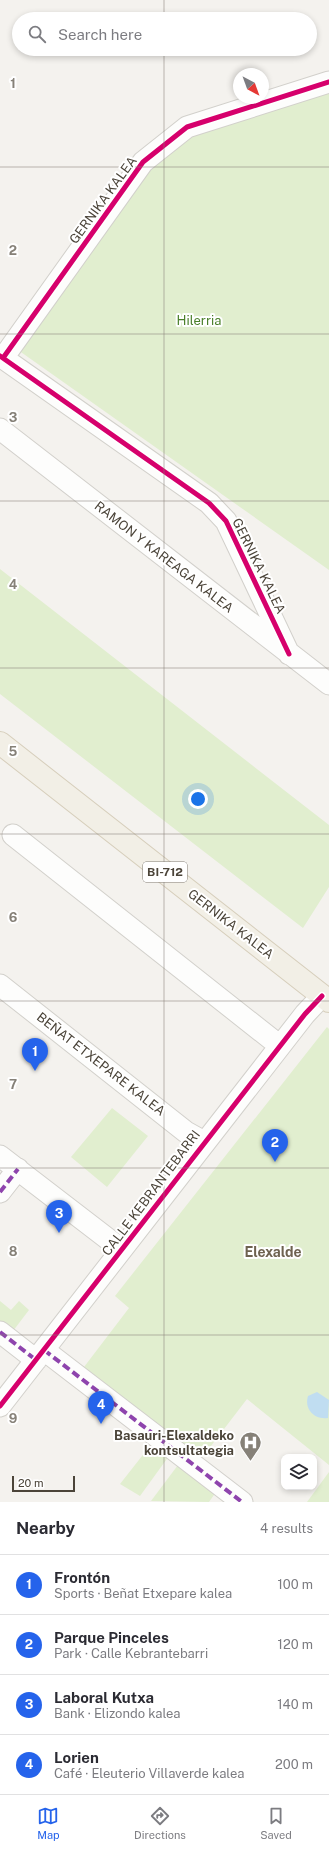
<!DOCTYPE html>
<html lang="en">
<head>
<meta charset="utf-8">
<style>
  :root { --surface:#fff; --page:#f7f7f7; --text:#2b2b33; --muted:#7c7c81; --line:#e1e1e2; --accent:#2563eb }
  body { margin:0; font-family:"Public Sans",sans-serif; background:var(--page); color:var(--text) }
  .controls { position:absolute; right:12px; bottom:12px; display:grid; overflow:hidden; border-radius:8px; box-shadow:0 2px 6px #0003 }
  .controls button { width:36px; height:36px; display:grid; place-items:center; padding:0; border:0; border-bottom:1px solid var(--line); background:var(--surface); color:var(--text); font:20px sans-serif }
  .compass { position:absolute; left:233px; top:68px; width:36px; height:36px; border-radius:50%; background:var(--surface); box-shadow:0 2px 6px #0003; rotate:139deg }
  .scale { position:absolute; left:12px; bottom:10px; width:63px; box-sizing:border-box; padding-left:4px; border:2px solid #4b4439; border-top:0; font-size:11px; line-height:14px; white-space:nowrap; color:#4b4439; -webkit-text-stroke:3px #fff; paint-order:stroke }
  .you { position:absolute; left:198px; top:799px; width:14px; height:14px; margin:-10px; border:3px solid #fff; border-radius:50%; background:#1a73e8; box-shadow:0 0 0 6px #1a73e833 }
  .badge { display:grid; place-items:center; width:26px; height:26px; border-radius:50%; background:var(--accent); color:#fff; font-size:13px; font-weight:700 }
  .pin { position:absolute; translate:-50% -33px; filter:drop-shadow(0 1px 2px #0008) }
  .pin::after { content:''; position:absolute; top:21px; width:14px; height:12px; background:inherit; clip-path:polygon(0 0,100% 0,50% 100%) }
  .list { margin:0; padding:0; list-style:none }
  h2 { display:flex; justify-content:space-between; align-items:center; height:52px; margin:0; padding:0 16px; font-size:17px }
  h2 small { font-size:13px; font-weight:400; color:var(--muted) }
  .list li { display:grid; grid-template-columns:26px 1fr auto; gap:12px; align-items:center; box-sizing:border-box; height:60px; padding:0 16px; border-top:1px solid var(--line) }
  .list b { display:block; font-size:15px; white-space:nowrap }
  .list p { margin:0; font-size:13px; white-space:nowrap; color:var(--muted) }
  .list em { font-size:13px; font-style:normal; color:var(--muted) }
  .icon { flex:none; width:22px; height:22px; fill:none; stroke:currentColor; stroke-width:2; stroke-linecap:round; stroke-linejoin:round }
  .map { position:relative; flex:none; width:329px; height:1502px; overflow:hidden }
  .search { position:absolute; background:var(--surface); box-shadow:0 2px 6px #0003; left:12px; right:12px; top:12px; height:44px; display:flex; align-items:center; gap:10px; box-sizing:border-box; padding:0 14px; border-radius:22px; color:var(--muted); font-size:15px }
  .sheet { height:292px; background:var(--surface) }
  nav { display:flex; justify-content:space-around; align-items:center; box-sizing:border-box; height:56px; border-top:1px solid var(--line); background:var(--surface); font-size:11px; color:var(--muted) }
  nav a { display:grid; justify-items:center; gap:2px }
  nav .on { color:var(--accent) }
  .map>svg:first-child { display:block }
</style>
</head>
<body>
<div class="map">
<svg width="329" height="1502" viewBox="0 0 329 1502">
  <rect width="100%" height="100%" fill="#f4f2ee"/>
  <path fill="#e1eecf" d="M 329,86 L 329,570 L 18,350 L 141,177 L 202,128 Z
    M 0,569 L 329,825 L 329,887 L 303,928 L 0,694 Z
    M 327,1027 L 329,1029 L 329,1465 L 247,1399 L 201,1459 L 84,1367 L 129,1308 L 115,1296 Z
    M 112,1108 L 148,1136 L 107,1187 L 71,1157 Z
    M 0,1301 L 11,1310 L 19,1301 L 29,1310 L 13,1331 L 0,1321 Z
    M 153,1442 L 169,1456 L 140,1496 L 120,1484 Z
    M 178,1465 L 216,1492 L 209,1502 L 151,1501 Z
    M 329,1472 L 329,1502 L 307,1502 Z"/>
  <path fill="#c0ddf1" d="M 317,1392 L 329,1400 L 328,1418 C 314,1420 304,1409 308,1396 Z"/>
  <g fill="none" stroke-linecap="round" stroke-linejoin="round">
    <defs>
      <path id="minor" d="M 0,356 L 209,503 L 226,521 L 289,654
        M 3,358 L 143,162 L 187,127 L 329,82
        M 0,429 L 329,684
        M 13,835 L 280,1046
        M 0,985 L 186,1132 L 204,1142
        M 0,1156 L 121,1249
        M 0,1192 L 18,1169
        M 0,1332 L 36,1360
        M 44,1350 L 242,1502
        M 0,1406 L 305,1014 L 322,996"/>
      <path id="major" d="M 0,743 L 329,1001"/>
    </defs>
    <use href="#minor" stroke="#d2d0cb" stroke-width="23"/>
    <use href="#major" stroke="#d6cebb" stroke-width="24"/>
    <use href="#minor" stroke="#fdfdfc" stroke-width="21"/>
    <use href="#major" stroke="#f2efe6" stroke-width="22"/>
    <path stroke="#8e44ad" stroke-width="4" stroke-dasharray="8 4" stroke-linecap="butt" d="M 0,1192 L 18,1169
      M 0,1332 L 36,1360
      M 44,1350 L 242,1502"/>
    <defs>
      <path id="cycleway" d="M 0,356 L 209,503 L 226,521 L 289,654
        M 3,358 L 143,162 L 187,127 L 329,82
        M 0,1406 L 305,1014 L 322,996"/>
    </defs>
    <use href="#cycleway" stroke="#fff" stroke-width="8"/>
    <use href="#cycleway" stroke="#d6006c" stroke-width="5"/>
  </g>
  <path fill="none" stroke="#868178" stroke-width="1" stroke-opacity="0.55" d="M 164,0 L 164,19M 164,49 L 164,1502M 0,167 L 329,167M 0,334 L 329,334M 0,501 L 329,501M 0,668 L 329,668M 0,834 L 329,834M 0,1001 L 329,1001M 0,1168 L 329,1168M 0,1335 L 329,1335"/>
  <defs>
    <symbol id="hospital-pin" viewBox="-11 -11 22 30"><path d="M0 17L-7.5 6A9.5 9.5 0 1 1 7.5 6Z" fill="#868178" stroke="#fff"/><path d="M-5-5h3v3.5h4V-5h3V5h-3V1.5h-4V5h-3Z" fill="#fff"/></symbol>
  </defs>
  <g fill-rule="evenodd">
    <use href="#hospital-pin" x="238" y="1430" width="25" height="34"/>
  </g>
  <g text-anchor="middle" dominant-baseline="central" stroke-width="4" stroke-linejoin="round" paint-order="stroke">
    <rect fill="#fff" stroke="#817c74" stroke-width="1" x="143" y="862" width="44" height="20" rx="3"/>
    <g font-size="12" font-weight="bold" fill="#4b4439">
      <text x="165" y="872">BI-712</text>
    </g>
    <g font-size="13" fill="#4b4439" stroke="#fff">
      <text transform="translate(103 200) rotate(-54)">GERNIKA KALEA</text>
      <text transform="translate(164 557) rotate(38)">RAMON Y KAREAGA KALEA</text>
      <text transform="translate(259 566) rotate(64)">GERNIKA KALEA</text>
      <text transform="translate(231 924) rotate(38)">GERNIKA KALEA</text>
      <text transform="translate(101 1064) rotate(38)">BEÑAT ETXEPARE KALEA</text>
      <text transform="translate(151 1193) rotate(-53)">CALLE KEBRANTEBARRI</text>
    </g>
    <g font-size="13" fill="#4a7f2a" stroke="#fff">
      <text x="199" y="320">Hilerria</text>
    </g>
    <g font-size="13" font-weight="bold" fill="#4b4439" stroke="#fff" text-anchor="end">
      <text x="234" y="1435">Basauri-Elexaldeko<tspan x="234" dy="15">kontsultategia</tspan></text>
    </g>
    <g font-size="14" font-weight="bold" fill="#6e6250" stroke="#fff">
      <text x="273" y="1252">Elexalde</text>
    </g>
  </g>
  <g font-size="13" text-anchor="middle" font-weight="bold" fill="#868178" stroke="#fff" stroke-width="4" stroke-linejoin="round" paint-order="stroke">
    <text x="13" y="88">1</text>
    <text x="13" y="255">2</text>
    <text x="13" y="422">3</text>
    <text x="13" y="589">4</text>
    <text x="13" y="756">5</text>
    <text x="13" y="922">6</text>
    <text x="13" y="1089">7</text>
    <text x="13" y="1256">8</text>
    <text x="13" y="1423">9</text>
  </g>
</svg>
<div class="controls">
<button><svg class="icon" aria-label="layers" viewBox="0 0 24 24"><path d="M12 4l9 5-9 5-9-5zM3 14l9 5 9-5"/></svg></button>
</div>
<svg class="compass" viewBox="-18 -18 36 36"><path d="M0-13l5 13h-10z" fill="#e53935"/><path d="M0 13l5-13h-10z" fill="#7c7c81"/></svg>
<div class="scale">20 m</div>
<div class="you"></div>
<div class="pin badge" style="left:35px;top:1071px">1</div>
<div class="pin badge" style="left:275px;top:1162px">2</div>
<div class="pin badge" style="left:59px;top:1233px">3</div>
<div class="pin badge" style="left:101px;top:1424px">4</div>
<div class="search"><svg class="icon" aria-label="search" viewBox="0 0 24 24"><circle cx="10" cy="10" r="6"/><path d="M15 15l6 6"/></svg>Search here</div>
</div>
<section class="sheet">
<h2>Nearby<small>4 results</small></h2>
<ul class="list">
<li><span class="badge">1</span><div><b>Frontón</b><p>Sports · Beñat Etxepare kalea</p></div><em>100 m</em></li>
<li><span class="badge">2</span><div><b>Parque Pinceles</b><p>Park · Calle Kebrantebarri</p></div><em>120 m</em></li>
<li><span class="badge">3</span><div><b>Laboral Kutxa</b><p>Bank · Elizondo kalea</p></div><em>140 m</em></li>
<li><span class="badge">4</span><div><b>Lorien</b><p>Café · Eleuterio Villaverde kalea</p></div><em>200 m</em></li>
</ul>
</section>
<nav>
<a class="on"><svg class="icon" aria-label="map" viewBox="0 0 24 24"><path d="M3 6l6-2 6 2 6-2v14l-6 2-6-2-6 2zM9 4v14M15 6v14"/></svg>Map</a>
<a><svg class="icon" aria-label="directions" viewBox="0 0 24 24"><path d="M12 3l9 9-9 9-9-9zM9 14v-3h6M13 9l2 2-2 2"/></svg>Directions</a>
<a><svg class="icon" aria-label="saved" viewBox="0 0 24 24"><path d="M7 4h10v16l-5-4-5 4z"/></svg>Saved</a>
</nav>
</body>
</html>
